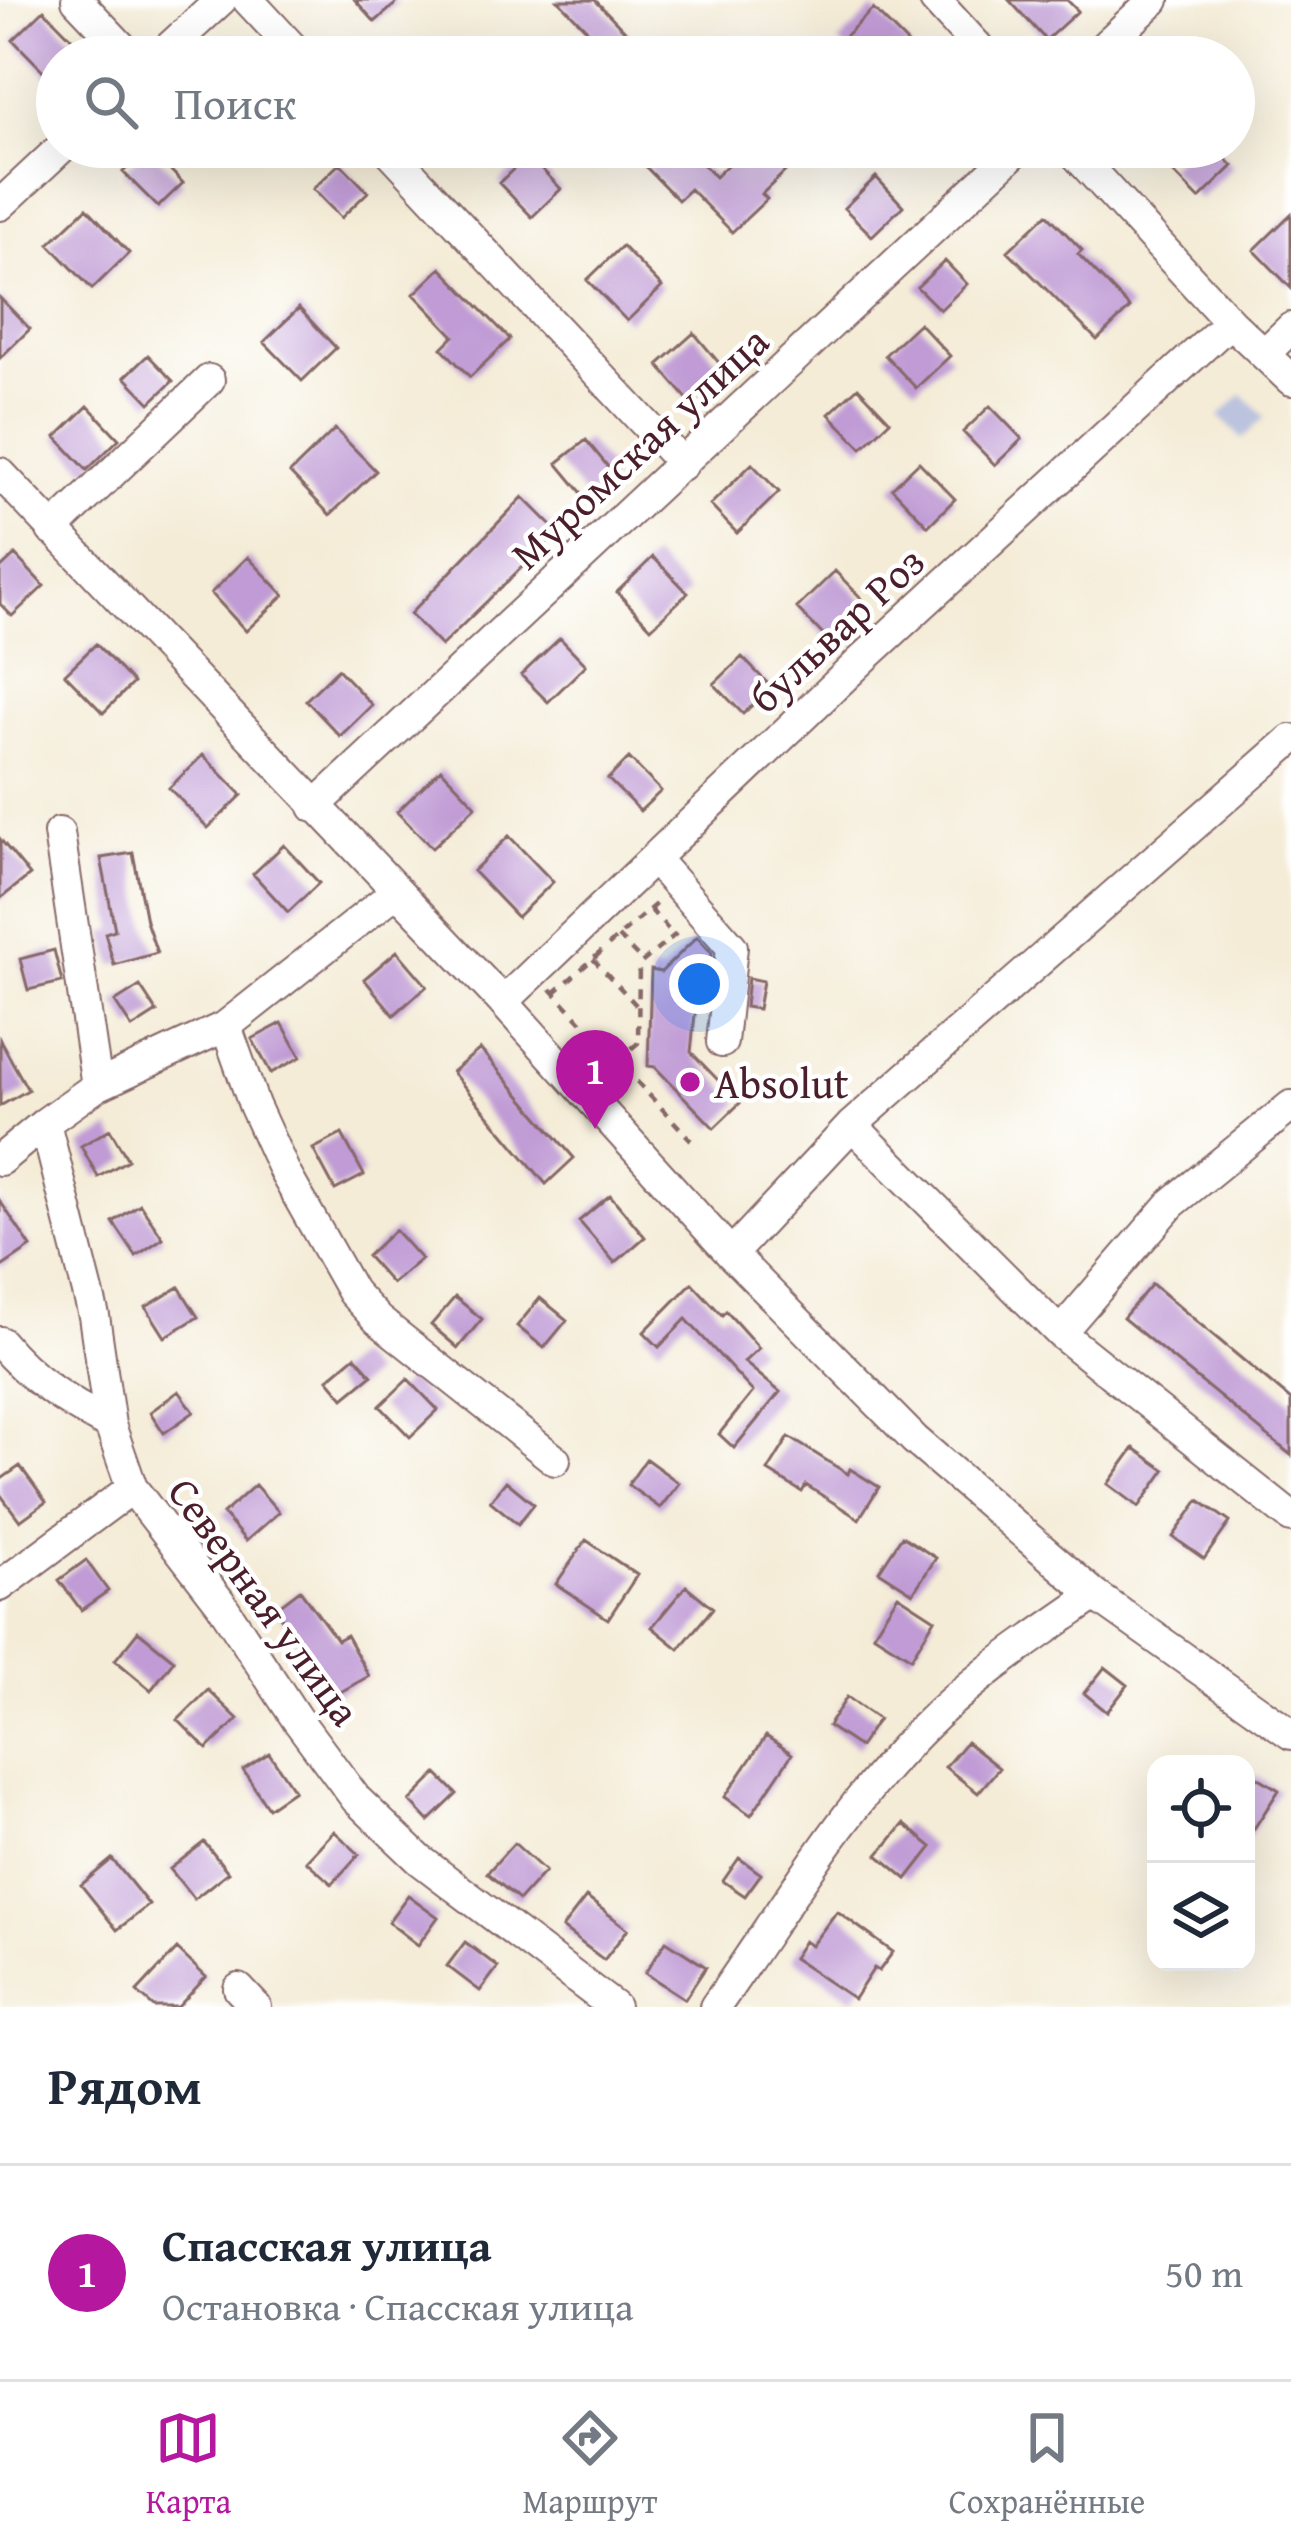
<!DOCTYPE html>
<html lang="ru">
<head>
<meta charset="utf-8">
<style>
  :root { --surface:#fff; --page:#f6f6f7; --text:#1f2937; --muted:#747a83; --line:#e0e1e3; --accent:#b5179e }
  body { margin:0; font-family:"Gentium Book Plus",serif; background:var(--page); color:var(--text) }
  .controls { position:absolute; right:36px; bottom:36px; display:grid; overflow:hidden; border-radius:24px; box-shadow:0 12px 48px #0002 }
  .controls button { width:108px; height:108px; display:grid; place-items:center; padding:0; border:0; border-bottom:3px solid var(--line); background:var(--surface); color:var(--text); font:60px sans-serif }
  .you { position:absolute; left:699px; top:984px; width:42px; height:42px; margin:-30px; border:9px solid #fff; border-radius:50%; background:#1a73e8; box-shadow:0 0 0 18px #1a73e833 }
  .badge { display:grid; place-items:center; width:78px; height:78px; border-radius:50%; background:var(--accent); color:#fff; font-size:39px; font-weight:700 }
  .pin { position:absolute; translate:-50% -99px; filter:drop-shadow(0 3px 6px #0008) }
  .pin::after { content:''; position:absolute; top:63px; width:42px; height:36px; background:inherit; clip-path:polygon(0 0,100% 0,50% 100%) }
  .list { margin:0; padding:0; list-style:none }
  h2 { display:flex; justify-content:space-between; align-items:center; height:156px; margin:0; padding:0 48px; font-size:51px }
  h2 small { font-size:39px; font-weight:400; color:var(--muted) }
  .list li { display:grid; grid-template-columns:78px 1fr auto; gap:36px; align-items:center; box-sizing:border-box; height:216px; padding:0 48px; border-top:3px solid var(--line) }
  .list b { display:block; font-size:45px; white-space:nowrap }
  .list p { margin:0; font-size:39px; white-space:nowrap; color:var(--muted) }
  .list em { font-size:39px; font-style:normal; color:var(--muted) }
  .icon { flex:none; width:66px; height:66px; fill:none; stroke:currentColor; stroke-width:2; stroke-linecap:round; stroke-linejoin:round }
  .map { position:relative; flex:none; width:1291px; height:2007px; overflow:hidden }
  .search { position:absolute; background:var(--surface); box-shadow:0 12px 48px #0002; left:36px; right:36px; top:36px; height:132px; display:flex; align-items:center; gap:30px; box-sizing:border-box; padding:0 42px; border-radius:66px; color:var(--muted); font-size:45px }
  .sheet { height:372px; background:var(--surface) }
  nav { display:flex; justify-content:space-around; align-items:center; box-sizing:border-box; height:168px; border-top:3px solid var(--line); background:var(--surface); font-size:33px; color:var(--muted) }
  nav a { display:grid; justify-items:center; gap:6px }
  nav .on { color:var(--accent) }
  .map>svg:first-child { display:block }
</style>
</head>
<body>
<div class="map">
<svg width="1291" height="2007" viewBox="0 0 1291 2007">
  <rect width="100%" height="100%" fill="#fff"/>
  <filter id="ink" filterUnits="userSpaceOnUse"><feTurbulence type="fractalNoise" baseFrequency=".00833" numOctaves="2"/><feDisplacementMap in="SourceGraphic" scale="24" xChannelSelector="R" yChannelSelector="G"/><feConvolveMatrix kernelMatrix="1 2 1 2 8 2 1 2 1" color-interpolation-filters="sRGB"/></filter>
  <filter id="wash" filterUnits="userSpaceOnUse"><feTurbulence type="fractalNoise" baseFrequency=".004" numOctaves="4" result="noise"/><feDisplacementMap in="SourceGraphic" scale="48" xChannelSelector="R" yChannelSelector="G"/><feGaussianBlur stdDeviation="2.7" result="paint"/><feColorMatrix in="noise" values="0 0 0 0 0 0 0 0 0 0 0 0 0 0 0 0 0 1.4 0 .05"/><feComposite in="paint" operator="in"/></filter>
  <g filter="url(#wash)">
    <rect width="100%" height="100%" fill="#f4ecd7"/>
    <path fill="#bbc3de" d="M 1242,394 L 1265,417 L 1242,439 L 1219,416 Z"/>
    <g id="blocks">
      <path fill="#c09bd5" d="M 355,0 L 400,0 L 375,22 Z
        M 558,0 L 595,0 L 650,57 L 577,57 L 596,39 Z
        M 1009,0 L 1067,0 L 1078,11 L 1046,40 Z
        M 873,9 L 910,46 L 898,57 L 853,57 L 839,42 Z
        M 44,10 L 90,57 L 57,57 L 57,85 L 13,40 Z
        M 148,147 L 183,183 L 158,207 L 123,172 Z
        M 667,147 L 686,147 L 715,177 L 746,147 L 810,147 L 762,194 L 767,199 L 732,232 L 690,189 L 678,200 L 646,167 Z
        M 1189,147 L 1214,147 L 1233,166 L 1199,199 L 1168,167 Z
        M 528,155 L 561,189 L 532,217 L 499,183 Z
        M 340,163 L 368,192 L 341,218 L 313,189 Z
        M 876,177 L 903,206 L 872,236 L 844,208 Z
        M 87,208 L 129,253 L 92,289 L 49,244 Z
        M 1047,214 L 1082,250 L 1078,254 L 1130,308 L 1097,340 L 1008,251 Z
        M 1291,214 L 1291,288 L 1254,250 Z
        M 622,246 L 662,287 L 627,321 L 587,280 Z
        M 945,261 L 967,284 L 940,310 L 917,287 Z
        M 441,268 L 510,339 L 470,377 L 442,348 L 454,336 L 414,294 Z
        M 0,298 L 30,329 L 0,358 Z
        M 299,308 L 336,348 L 302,381 L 264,342 Z
        M 919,323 L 950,356 L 916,388 L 885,355 Z
        M 694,333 L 725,370 L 689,401 L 658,365 Z
        M 148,355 L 173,381 L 150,403 L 125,377 Z
        M 858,387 L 890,421 L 862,448 L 829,414 Z
        M 88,406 L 119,439 L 87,470 L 56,437 Z
        M 990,406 L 1022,439 L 995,465 L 963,432 Z
        M 335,429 L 376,471 L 330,515 L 290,473 Z
        M 586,440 L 614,474 L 586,498 L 557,463 Z
        M 919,462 L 955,499 L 928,526 L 892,488 Z
        M 752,464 L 779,492 L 737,533 L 710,505 Z
        M 523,497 L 558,532 L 441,646 L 410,614 Z
        M 15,555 L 44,586 L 12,616 L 0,604 L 0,569 Z
        M 248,557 L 284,595 L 246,631 L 211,593 Z
        M 653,557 L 688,593 L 651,628 L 617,592 Z
        M 835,571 L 866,603 L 828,640 L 797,608 Z
        M 560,638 L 586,665 L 548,702 L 521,675 Z
        M 96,644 L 133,683 L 103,713 L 65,674 Z
        M 742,657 L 771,687 L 743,714 L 714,684 Z
        M 338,669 L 372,705 L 340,736 L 306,700 Z
        M 203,755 L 242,795 L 208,828 L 169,788 Z
        M 629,758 L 661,791 L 640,811 L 608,779 Z
        M 441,769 L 476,806 L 432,848 L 397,812 Z
        M 509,836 L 553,882 L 517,917 L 473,871 Z
        M 0,839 L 30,875 L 0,899 Z
        M 284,845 L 319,883 L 288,912 L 253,874 Z
        M 133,853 L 146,921 L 157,953 L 114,965 L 105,933 L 115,930 L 101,858 Z
        M 697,937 L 712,953 L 709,975 L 698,986 L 691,1052 L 740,1103 L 714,1128 L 655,1067 L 648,1066 L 651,970 L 661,972 Z
        M 54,950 L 62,982 L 28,990 L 20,959 Z
        M 397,951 L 427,986 L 394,1015 L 364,979 Z
        M 748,978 L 763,981 L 758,1009 L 745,1007 Z
        M 140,986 L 157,1012 L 132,1028 L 115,1002 Z
        M 282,1023 L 301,1057 L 271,1073 L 252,1039 Z
        M 0,1040 L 28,1090 L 0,1106 Z
        M 480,1049 L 574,1158 L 546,1184 L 452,1072 Z
        M 110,1129 L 128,1160 L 98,1177 L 81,1146 Z
        M 342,1134 L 364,1175 L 335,1190 L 313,1149 Z
        M 610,1195 L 645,1237 L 615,1263 L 579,1221 Z
        M 0,1201 L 31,1247 L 0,1268 Z
        M 140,1204 L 163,1238 L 136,1256 L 113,1222 Z
        M 395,1230 L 421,1259 L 392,1284 L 367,1256 Z
        M 692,1283 L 722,1315 L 726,1311 L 759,1348 L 744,1362 L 780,1392 L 734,1448 L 719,1434 L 753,1392 L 686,1319 L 659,1347 L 644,1332 Z
        M 1152,1284 L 1291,1400 L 1291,1455 L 1123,1318 Z
        M 179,1287 L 198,1317 L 165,1337 L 146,1307 Z
        M 455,1297 L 482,1319 L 458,1348 L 431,1325 Z
        M 540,1298 L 567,1320 L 544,1348 L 517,1326 Z
        M 355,1356 L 372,1375 L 344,1398 L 328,1379 Z
        M 408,1379 L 438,1410 L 410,1437 L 380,1406 Z
        M 179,1391 L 194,1412 L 164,1433 L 150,1412 Z
        M 789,1437 L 848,1474 L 850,1469 L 879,1487 L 859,1519 L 806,1485 L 802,1492 L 768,1471 Z
        M 1134,1448 L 1165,1470 L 1139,1507 L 1108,1484 Z
        M 646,1459 L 679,1483 L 660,1508 L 628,1485 Z
        M 20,1466 L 46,1502 L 20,1521 L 0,1494 L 0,1480 Z
        M 506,1481 L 534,1504 L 518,1524 L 490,1501 Z
        M 255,1485 L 279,1512 L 246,1541 L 223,1514 Z
        M 1199,1500 L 1230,1522 L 1204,1559 L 1173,1537 Z
        M 902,1536 L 936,1558 L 913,1593 L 879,1571 Z
        M 586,1540 L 637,1575 L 608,1619 L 556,1584 Z
        M 86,1560 L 108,1591 L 81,1610 L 59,1580 Z
        M 686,1586 L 713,1608 L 679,1649 L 652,1627 Z
        M 300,1590 L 337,1640 L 346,1635 L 369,1676 L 328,1699 L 305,1658 L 309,1655 L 275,1609 Z
        M 898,1595 L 935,1619 L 911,1658 L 873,1634 Z
        M 138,1631 L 174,1660 L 151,1690 L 115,1660 Z
        M 1105,1667 L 1128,1685 L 1107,1712 L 1084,1693 Z
        M 208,1690 L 238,1719 L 207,1749 L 178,1720 Z
        M 847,1697 L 878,1719 L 859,1747 L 828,1726 Z
        M 766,1736 L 792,1754 L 751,1815 L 725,1797 Z
        M 966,1742 L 999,1768 L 978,1793 L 945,1767 Z
        M 269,1753 L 294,1790 L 268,1808 L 243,1770 Z
        M 1246,1770 L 1279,1790 L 1246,1841 Z
        M 437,1774 L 457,1794 L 429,1821 L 410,1801 Z
        M 904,1824 L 932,1847 L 907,1879 L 878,1855 Z
        M 334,1831 L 359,1854 L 332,1884 L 306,1861 Z
        M 204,1842 L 228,1872 L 194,1899 L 170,1869 Z
        M 514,1843 L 545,1871 L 519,1900 L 487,1873 Z
        M 739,1858 L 761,1874 L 745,1896 L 723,1881 Z
        M 112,1859 L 149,1905 L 117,1930 L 81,1885 Z
        M 408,1895 L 438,1917 L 418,1945 L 388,1922 Z
        M 586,1897 L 628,1929 L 604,1960 L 562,1928 Z
        M 837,1911 L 893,1952 L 879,1971 L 874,1968 L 854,1999 L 793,1958 L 804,1941 L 811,1946 Z
        M 666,1941 L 706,1967 L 685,1999 L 645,1973 Z
        M 465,1942 L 498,1967 L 480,1991 L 447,1966 Z
        M 177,1949 L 206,1977 L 178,2007 L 154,2007 L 137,1992 Z"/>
    </g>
  </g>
  <g filter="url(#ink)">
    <use href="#blocks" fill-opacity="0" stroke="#866767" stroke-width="3"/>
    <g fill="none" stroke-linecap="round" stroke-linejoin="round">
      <defs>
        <path id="minor" d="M 77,0 L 131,57
          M 248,0 L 301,57
          M 935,0 L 987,57
          M 159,57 L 221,0
          M 1093,57 L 1154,0
          M 386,147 L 683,464
          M 1069,147 L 1230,322 L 1291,380
          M 0,205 L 62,147
          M 1264,354 L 1291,328
          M 0,473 L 503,1002 L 731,1254 L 915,1440 L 1095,1595 L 1291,1734
          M 52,530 L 209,380
          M 314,807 L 1020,147
          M 59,833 L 97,1086
          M 655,860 L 732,947 L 722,1042
          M 397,891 L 226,1026 L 97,1086 L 45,1123 L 94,1316 L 110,1425 L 132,1488 L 220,1602 L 296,1718 L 356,1799 L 420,1860 L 614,2007
          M 503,1002 L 864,658 L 1230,322
          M 226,1026 L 254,1105 L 285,1173 L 352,1292 L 378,1320 L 555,1460
          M 1291,1106 L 1172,1203 L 1060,1333 L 1291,1517
          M 852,1125 L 1060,1333
          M 0,1160 L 45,1123
          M 731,1254 L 852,1125 L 1291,740
          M 0,1342 C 31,1380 67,1402 110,1425
          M 0,1586 L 132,1488
          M 239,1989 L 256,2007
          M 715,2007 C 780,1915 840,1812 920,1731 C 972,1678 1035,1637 1095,1595"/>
      </defs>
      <use href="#minor" stroke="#866767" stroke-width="34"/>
      <path stroke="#866767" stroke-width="4.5" stroke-dasharray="9 9" stroke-linecap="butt" d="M 650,909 L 674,936
        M 618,937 L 643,962
        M 593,959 L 638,1007
        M 551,989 L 691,1140
        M 554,993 L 658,902
        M 618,1060 L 638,1043 L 639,965 L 683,928"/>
      <use href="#minor" stroke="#fff" stroke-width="30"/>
    </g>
  </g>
  <circle fill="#b5179e" stroke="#fff" stroke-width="4.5" cx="690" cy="1082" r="12"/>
  <g text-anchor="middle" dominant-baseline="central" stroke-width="9" stroke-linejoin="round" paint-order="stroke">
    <g font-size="42" fill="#4a1f2b" stroke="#fff">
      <text transform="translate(639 447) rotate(-43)">Муромская улица</text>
      <text transform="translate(836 629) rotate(-43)">бульвар Роз</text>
      <text transform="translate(265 1601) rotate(54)">Северная улица</text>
    </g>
    <g font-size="42" fill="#4a1f2b" stroke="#fff" text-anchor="start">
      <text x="714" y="1082">Absolut</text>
    </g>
  </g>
</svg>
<div class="controls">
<button><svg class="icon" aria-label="locate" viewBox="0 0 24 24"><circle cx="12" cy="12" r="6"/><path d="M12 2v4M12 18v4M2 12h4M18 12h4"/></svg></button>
<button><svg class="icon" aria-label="layers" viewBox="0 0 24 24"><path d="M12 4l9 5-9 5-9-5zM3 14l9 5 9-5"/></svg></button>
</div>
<div class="you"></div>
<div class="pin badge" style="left:595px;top:1129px">1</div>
<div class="search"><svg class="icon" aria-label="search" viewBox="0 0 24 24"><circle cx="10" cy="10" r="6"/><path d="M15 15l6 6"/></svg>Поиск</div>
</div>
<section class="sheet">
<h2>Рядом<small></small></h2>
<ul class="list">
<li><span class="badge">1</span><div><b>Спасская улица</b><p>Остановка · Спасская улица</p></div><em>50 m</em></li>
</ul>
</section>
<nav>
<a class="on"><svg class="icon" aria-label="map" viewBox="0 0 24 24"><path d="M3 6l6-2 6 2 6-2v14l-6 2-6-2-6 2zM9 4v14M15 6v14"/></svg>Карта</a>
<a><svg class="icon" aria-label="directions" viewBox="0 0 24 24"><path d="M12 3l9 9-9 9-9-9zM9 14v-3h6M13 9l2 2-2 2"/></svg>Маршрут</a>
<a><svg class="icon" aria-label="saved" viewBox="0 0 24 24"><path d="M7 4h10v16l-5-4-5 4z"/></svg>Сохранённые</a>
</nav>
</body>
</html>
